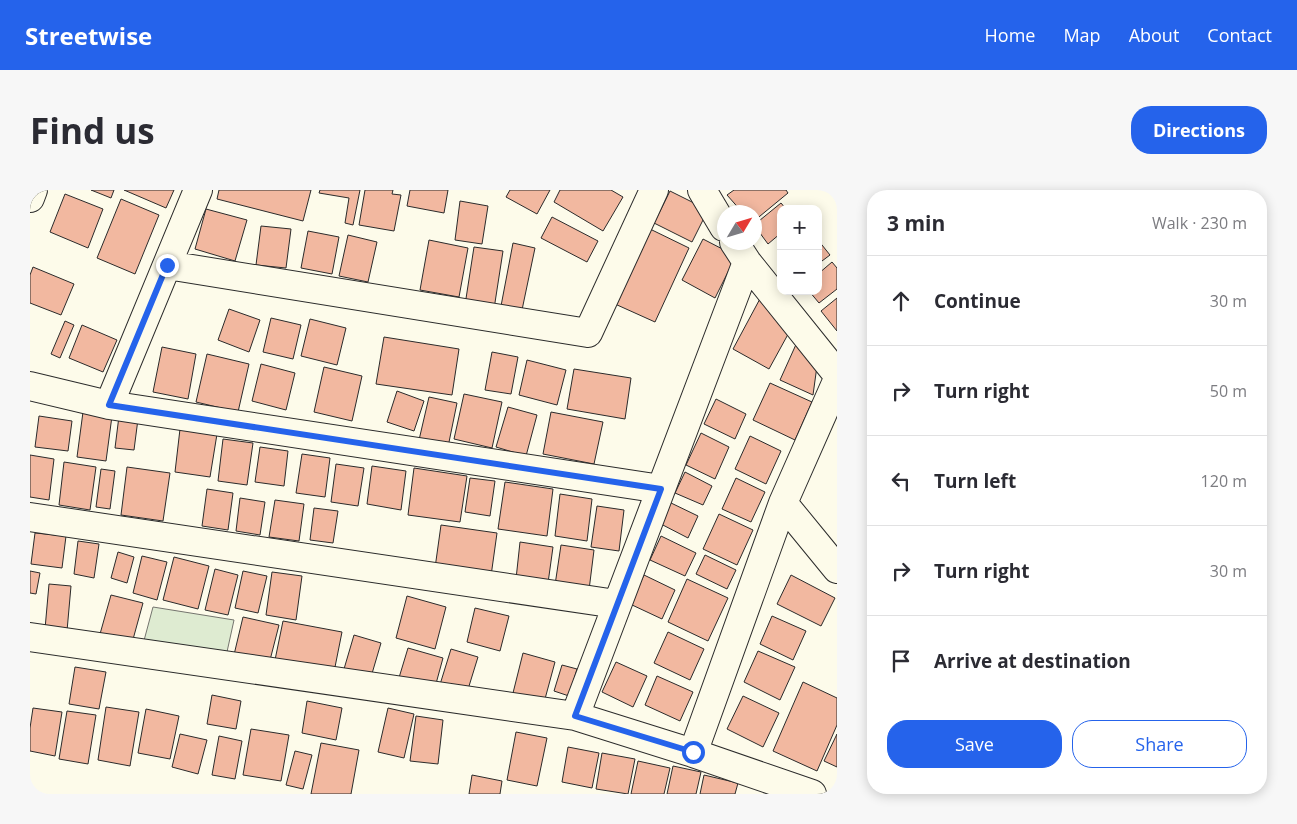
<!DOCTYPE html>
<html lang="en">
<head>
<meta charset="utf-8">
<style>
  :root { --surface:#fff; --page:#f7f7f7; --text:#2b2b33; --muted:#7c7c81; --line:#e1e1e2; --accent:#2563eb }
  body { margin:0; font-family:"Open Sans",sans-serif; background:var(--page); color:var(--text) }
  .controls { position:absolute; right:15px; top:15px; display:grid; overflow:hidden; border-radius:10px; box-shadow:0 2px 12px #0003 }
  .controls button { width:45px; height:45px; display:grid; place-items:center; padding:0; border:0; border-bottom:1px solid var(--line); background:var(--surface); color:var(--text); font:25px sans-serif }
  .compass { position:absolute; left:687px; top:15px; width:45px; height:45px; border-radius:50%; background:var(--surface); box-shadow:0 2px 12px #0003; rotate:52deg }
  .stop { position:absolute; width:15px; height:15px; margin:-11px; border:4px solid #2563eb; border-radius:50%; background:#fff }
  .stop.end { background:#2563eb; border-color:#fff; box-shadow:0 1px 5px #0008 }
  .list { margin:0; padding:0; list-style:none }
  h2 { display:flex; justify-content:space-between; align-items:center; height:65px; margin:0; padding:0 20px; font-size:21px }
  h2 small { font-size:16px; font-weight:400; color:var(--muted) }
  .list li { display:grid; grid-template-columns:32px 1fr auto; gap:15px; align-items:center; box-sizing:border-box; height:90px; padding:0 20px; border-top:1px solid var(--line) }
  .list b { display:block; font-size:19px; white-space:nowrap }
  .list em { font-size:16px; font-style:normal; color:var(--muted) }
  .actions { display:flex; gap:10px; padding:15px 20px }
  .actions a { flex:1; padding:11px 0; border:1px solid var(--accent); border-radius:20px; text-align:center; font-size:18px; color:var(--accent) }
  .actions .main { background:var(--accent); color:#fff }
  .icon { flex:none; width:28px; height:28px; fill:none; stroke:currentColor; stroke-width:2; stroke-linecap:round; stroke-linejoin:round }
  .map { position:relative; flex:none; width:807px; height:604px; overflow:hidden; border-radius:20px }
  header { display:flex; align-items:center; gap:30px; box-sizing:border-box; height:70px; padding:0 25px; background:var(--accent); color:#fff }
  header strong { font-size:24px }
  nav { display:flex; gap:28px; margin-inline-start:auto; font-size:18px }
  .intro { display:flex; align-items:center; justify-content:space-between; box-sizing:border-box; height:120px; padding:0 30px }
  h1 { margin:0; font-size:35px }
  .button { padding:12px 22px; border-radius:20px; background:var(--accent); color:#fff; font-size:18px; font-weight:700 }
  main { display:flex; gap:30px; padding:0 30px }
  aside { flex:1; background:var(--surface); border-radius:20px; box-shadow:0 2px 12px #0003 }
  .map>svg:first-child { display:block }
</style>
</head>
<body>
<header>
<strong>Streetwise</strong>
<nav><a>Home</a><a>Map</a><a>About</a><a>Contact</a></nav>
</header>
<div class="intro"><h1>Find us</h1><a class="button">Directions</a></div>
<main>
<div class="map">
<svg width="807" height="604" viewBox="0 0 807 604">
  <rect width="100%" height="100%" fill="#fdfbea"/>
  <path fill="#deebd1" stroke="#74746e" d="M 123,417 L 204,430 L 195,471 L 112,458 Z"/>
  <path fill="#f2b8a0" stroke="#2b2b2b" d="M 61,0 L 84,0 L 81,8 Z
    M 94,0 L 144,0 L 136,18 Z
    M 189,0 L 281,0 L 273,31 L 187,9 Z
    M 290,0 L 330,0 L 323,35 L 315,33 L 319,8 L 289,3 Z
    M 335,0 L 363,0 L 362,4 L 371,5 L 364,41 L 329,35 Z
    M 380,0 L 418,0 L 414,23 L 377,16 Z
    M 480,0 L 520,0 L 507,24 L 476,7 Z
    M 530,0 L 581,0 L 593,7 L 573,41 L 524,12 Z
    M 704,0 L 756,0 L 758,3 L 724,31 L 724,22 L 712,22 L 697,5 Z
    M 640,1 L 678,20 L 662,52 L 624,33 Z
    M 35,4 L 73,19 L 58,58 L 20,42 Z
    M 91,9 L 129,25 L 105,84 L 67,68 Z
    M 430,11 L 458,16 L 452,54 L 425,50 Z
    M 751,13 L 756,19 L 751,19 L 751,43 L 738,54 L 724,35 Z
    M 176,19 L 217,30 L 205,71 L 165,59 Z
    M 522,27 L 568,51 L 557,72 L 511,48 Z
    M 231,36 L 261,39 L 256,78 L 226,75 Z
    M 620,39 L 659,58 L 625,132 L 585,114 Z
    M 278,41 L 309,47 L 302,84 L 271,78 Z
    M 318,45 L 347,52 L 338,92 L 309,86 Z
    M 673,49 L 706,66 L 685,108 L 652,90 Z
    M 399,50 L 438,58 L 429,107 L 390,100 Z
    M 788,50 L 800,65 L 788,74 Z
    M 483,53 L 505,58 L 492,120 L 471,116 Z
    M 444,57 L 473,61 L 464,119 L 435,115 Z
    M 802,72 L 807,78 L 807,99 L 789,113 L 779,101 L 788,101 L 788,84 Z
    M 3,77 L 44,94 L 31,125 L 0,113 L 0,85 Z
    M 732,105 L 762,137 L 739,179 L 703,159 Z
    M 807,108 L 807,141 L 791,121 Z
    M 199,119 L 230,130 L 219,162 L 188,150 Z
    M 241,128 L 271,135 L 263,169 L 233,162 Z
    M 280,129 L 316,138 L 307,175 L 271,166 Z
    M 35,131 L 44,135 L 30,168 L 21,164 Z
    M 52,135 L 87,150 L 73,182 L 39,168 Z
    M 354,147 L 429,159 L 422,205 L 346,194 Z
    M 768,150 L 787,176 L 783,205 L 750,190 Z
    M 132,157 L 166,164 L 158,209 L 123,202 Z
    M 462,162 L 488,167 L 481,204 L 455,200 Z
    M 177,164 L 219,174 L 208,222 L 166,212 Z
    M 497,170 L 536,180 L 527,215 L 489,205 Z
    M 231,174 L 265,183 L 256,220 L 222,211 Z
    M 294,177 L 332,186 L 322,231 L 284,222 Z
    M 544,179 L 601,188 L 595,229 L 537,219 Z
    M 740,193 L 782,212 L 765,250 L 723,230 Z
    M 367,201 L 394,211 L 384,241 L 357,232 Z
    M 434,204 L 472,212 L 462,258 L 424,249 Z
    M 399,207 L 427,213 L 418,257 L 389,250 Z
    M 686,209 L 716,224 L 705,249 L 674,234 Z
    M 478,217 L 507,225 L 496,266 L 466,257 Z
    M 53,222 L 82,226 L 76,271 L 47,267 Z
    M 521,222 L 573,232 L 564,274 L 513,264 Z
    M 9,226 L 42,231 L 38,261 L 5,257 Z
    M 89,226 L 108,229 L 104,260 L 85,258 Z
    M 150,239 L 187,244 L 180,287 L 145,282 Z
    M 671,243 L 699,257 L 685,289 L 656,275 Z
    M 720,246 L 751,261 L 736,294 L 705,279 Z
    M 193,249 L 223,253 L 217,295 L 188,291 Z
    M 230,257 L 258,261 L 254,296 L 225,292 Z
    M 272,264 L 300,268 L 295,307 L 266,303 Z
    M 0,265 L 24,269 L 19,310 L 0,307 Z
    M 34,272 L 66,277 L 60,320 L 29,315 Z
    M 306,274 L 334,278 L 328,316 L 301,312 Z
    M 342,276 L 376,281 L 371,320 L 337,314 Z
    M 97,277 L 140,283 L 133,331 L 91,325 Z
    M 384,278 L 437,286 L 430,332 L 378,325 Z
    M 71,279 L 85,281 L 80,319 L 66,317 Z
    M 655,282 L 682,296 L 673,315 L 645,303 Z
    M 440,288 L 465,291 L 460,326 L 435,322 Z
    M 706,288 L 735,302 L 721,332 L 692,319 Z
    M 475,292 L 523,299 L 517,346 L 468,339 Z
    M 177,299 L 203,303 L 198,340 L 172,336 Z
    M 530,304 L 562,309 L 557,351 L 525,346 Z
    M 210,308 L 235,312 L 230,345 L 206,341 Z
    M 245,310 L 274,314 L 269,351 L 239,347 Z
    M 639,312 L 668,326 L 658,348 L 629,333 Z
    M 567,316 L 594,320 L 589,361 L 561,357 Z
    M 284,318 L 308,321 L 303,353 L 280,350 Z
    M 689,324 L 723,340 L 707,375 L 673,359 Z
    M 411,335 L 467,343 L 461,386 L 405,378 Z
    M 5,343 L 36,346 L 32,378 L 1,374 Z
    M 631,346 L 666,363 L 655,386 L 620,370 Z
    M 48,351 L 69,354 L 64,388 L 44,384 Z
    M 490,352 L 523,357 L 518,393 L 486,389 Z
    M 531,355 L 564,360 L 559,400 L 525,395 Z
    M 88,362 L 104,367 L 97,393 L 81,388 Z
    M 675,365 L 706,380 L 697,399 L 666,384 Z
    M 112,366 L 137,372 L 127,410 L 103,403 Z
    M 144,367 L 179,376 L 168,419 L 133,410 Z
    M 185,379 L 208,385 L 198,425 L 175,420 Z
    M 0,381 L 10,383 L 6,404 L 0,403 Z
    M 213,381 L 237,386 L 228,423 L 205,418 Z
    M 242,382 L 272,386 L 266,430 L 236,425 Z
    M 614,385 L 645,400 L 632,429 L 600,414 Z
    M 761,385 L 805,408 L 791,436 L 747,414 Z
    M 657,389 L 698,408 L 678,451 L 638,432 Z
    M 19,394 L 41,396 L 37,441 L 15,439 Z
    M 81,405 L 113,413 L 102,453 L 70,444 Z
    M 377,406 L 416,417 L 405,459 L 366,448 Z
    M 445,418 L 479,426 L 470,461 L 437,452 Z
    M 742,426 L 776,441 L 763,470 L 730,454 Z
    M 213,427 L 249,435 L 238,478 L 203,469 Z
    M 253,431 L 312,442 L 304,482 L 245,470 Z
    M 638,442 L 674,459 L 660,490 L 624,473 Z
    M 324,445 L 351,453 L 341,487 L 314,479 Z
    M 378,458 L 413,468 L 404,501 L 368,491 Z
    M 421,459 L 448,467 L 435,509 L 408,501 Z
    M 728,461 L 765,477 L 750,510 L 714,492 Z
    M 493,463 L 525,472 L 512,520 L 481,511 Z
    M 586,472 L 617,486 L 603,517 L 572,502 Z
    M 532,475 L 547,479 L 539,506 L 524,501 Z
    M 45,477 L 76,482 L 69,519 L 39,514 Z
    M 627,486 L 663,502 L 650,531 L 615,515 Z
    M 773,492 L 807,508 L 807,535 L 787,581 L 743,561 Z
    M 182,505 L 211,511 L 206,539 L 177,534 Z
    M 713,506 L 749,523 L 733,557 L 697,539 Z
    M 277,511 L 312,518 L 306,550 L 272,543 Z
    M 76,517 L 109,522 L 100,576 L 68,570 Z
    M 3,518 L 32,522 L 25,566 L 0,561 L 0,538 Z
    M 358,518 L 384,524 L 374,568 L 348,562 Z
    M 116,519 L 149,526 L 140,569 L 108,563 Z
    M 37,521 L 66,525 L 58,574 L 29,569 Z
    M 386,526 L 413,530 L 408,574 L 380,571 Z
    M 221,539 L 259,545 L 251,591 L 213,585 Z
    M 486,542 L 517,548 L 507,596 L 477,590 Z
    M 150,544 L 177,550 L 168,584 L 142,577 Z
    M 807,544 L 807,577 L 794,571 Z
    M 189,546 L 212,551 L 205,589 L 182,585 Z
    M 291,553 L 329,560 L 321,604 L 281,604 Z
    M 538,557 L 569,563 L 562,598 L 532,592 Z
    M 265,561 L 282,565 L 273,599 L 256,595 Z
    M 572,563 L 605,569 L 598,604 L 566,599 Z
    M 608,571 L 640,578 L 634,604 L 601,604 Z
    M 643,576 L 671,582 L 666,604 L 637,604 Z
    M 442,585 L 472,591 L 470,604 L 439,604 Z
    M 674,585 L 708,593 L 705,604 L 670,604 Z"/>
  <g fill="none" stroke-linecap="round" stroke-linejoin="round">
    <defs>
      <path id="minor" d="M 672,0 L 694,37
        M 0,8 L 3,0
        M 704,52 L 717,72 L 807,184
        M 137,75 L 558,143 L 624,0
        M 0,196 L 79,215 L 631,299
        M 79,215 L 168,0
        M 753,313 L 807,379
        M 0,327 L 586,414
        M 0,447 L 545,526 L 663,563 L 782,604
        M 545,526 L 717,72
        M 663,563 L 753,313 L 807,191"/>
    </defs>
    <use href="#minor" stroke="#2b2b2b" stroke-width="30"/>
    <use href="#minor" stroke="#fdfbea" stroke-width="28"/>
  </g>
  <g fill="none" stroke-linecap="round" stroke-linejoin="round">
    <path stroke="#2563eb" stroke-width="6" d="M 137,75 L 79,215 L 631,299 L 545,526 L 663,562"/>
  </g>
</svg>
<div class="controls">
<button>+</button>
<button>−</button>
</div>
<svg class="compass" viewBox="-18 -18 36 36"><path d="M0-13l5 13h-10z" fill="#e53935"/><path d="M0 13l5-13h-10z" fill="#7c7c81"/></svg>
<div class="stop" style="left:663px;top:562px"></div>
<div class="stop end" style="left:137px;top:75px"></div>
</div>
<aside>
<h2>3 min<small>Walk · 230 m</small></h2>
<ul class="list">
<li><svg class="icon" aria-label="ahead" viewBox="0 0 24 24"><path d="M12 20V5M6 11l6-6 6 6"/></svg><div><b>Continue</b></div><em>30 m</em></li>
<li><svg class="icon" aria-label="right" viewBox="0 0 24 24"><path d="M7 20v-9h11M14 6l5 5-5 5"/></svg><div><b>Turn right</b></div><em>50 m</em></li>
<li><svg class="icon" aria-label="left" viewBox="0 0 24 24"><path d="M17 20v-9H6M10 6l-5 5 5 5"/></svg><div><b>Turn left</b></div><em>120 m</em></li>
<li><svg class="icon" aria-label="right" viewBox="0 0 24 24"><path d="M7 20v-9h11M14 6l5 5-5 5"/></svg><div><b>Turn right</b></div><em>30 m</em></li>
<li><svg class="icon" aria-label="arrive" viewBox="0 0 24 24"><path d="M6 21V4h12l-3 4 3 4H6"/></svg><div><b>Arrive at destination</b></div></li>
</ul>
<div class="actions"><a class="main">Save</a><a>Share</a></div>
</aside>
</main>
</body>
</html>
